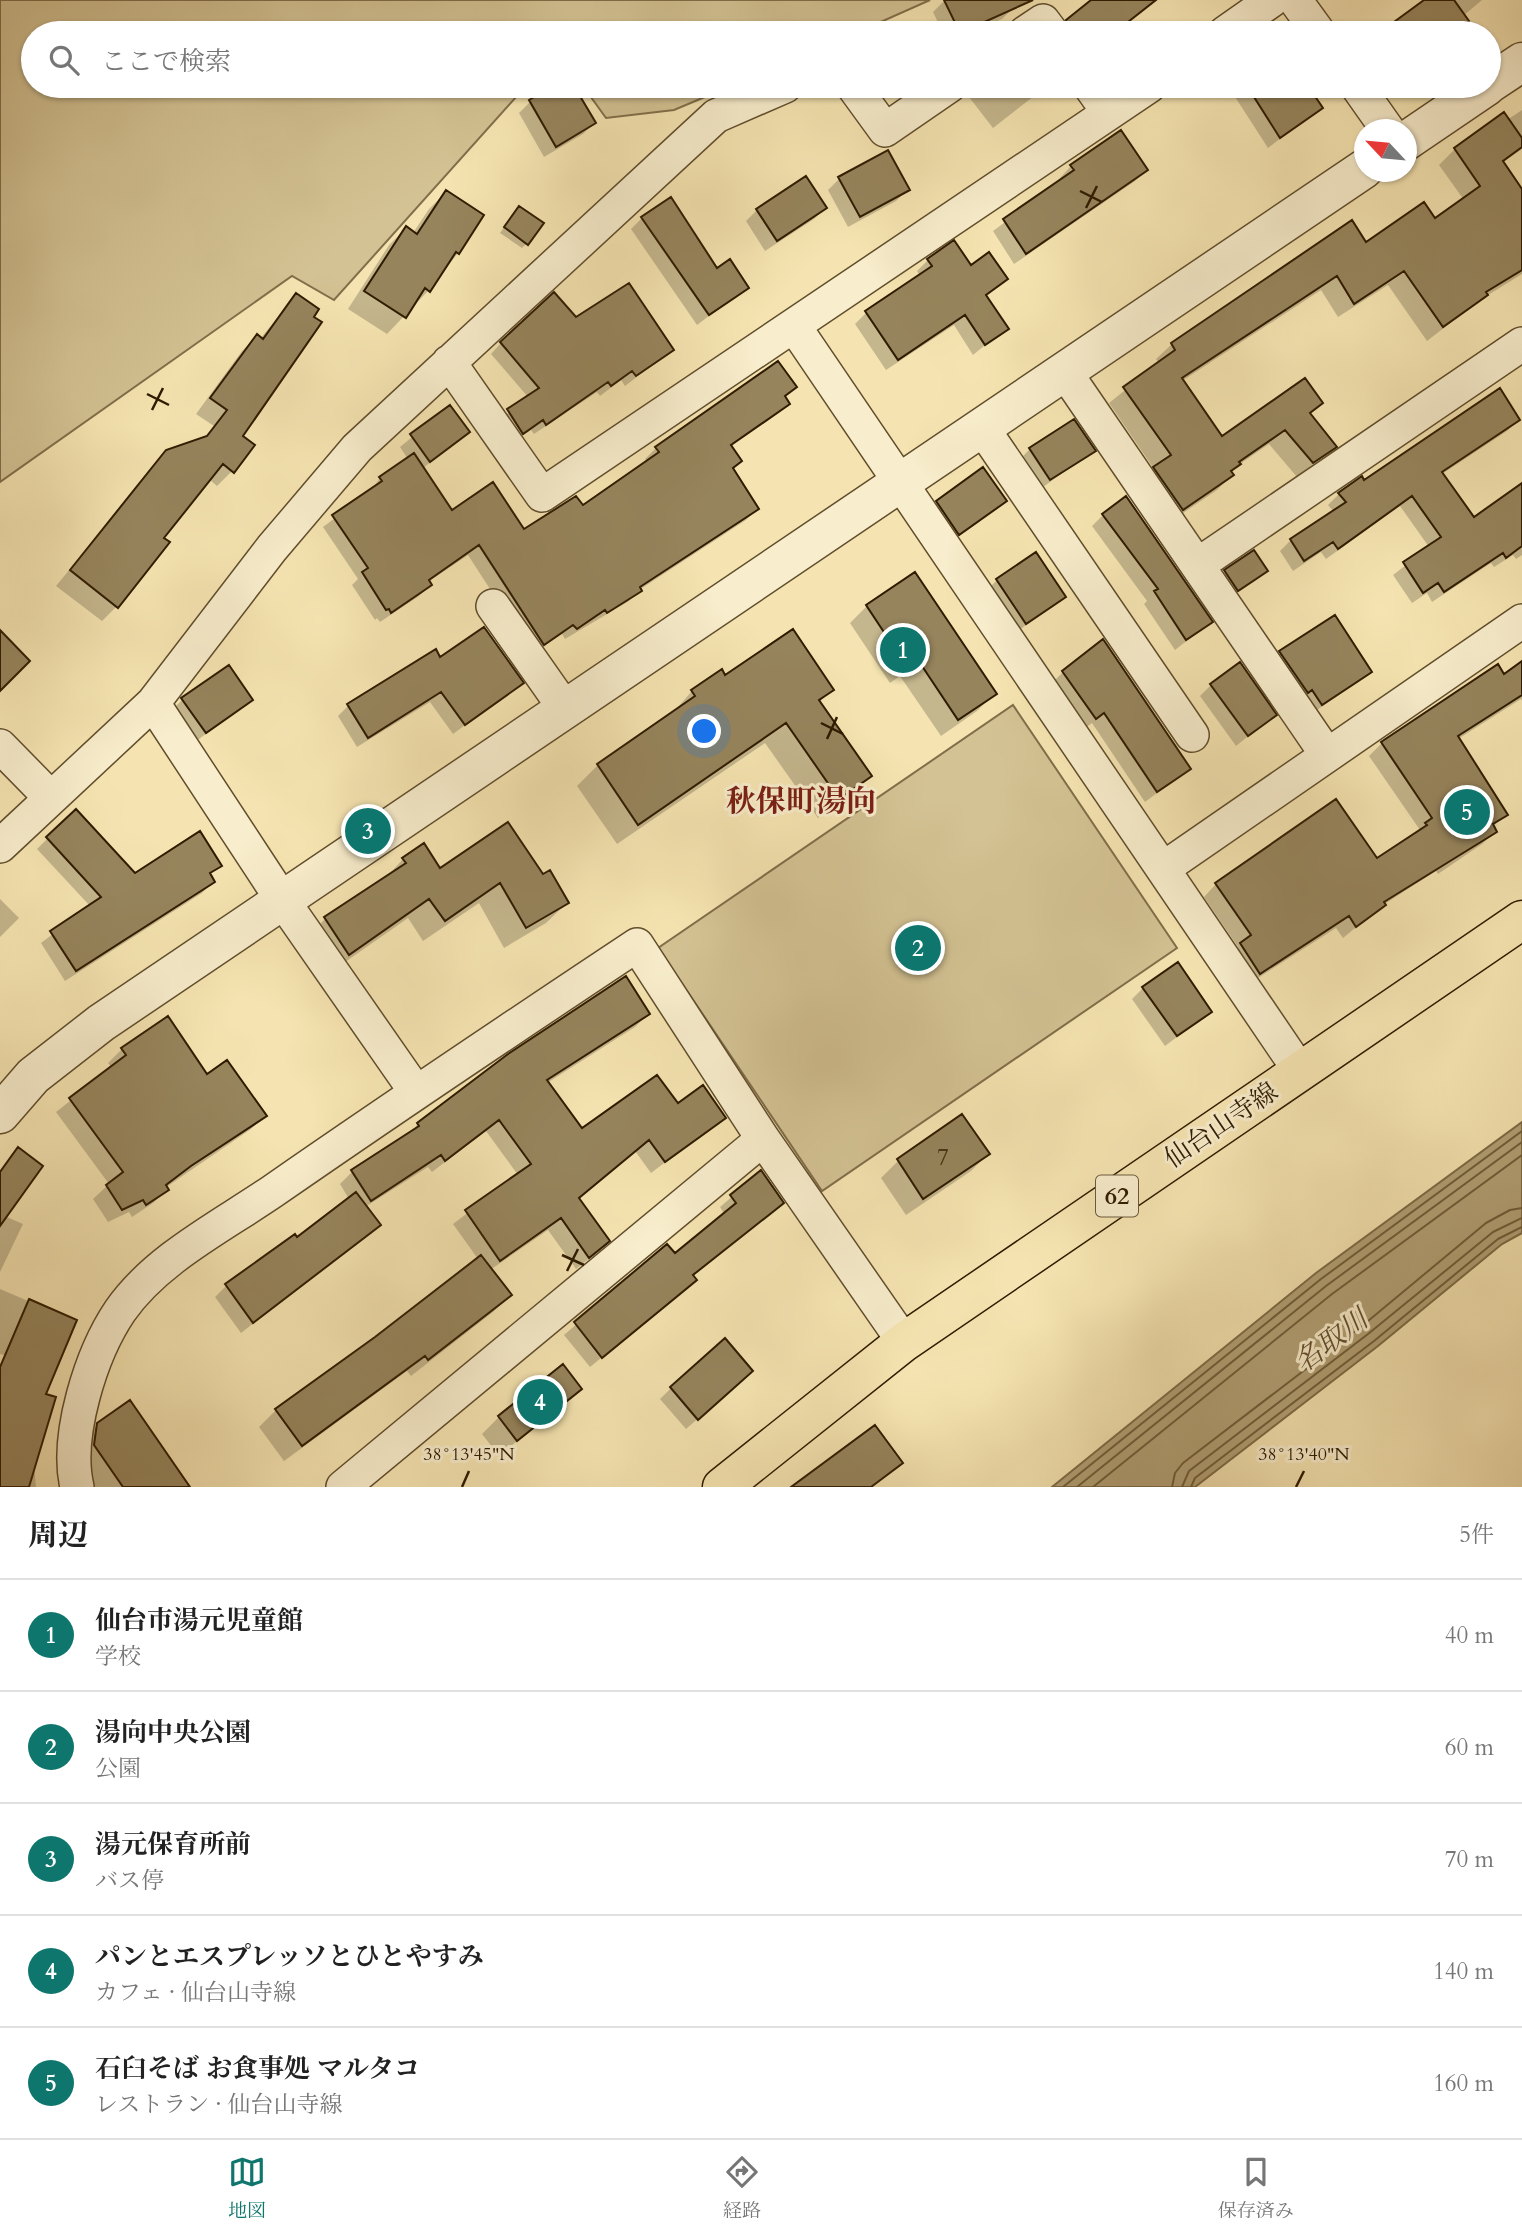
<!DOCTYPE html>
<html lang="ja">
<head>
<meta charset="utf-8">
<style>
  :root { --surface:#fff; --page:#f2f2f2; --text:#222; --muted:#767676; --line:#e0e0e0; --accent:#0f766e }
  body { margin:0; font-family:Cardo,"Noto Serif JP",serif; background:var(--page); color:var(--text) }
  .compass { position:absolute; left:1354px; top:119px; width:63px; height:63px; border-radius:50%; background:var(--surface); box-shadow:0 2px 5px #0004; rotate:296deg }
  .you { position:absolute; left:705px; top:732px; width:24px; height:24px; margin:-18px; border:5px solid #fff; border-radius:50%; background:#1a73e8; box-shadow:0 0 0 10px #1a73e833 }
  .badge { display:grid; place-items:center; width:46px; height:46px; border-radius:50%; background:var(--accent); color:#fff; font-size:23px; font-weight:700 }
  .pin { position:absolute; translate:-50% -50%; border:4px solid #fff; box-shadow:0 2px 7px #0006 }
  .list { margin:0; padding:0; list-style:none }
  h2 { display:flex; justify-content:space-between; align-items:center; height:91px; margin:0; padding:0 28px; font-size:30px }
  h2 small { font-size:23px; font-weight:400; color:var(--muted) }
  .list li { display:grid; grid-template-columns:46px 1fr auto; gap:21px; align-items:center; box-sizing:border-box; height:112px; padding:0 28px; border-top:2px solid var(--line) }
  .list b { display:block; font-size:26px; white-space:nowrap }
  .list p { margin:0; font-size:23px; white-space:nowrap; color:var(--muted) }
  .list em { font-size:23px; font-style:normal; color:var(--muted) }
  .icon { flex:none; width:38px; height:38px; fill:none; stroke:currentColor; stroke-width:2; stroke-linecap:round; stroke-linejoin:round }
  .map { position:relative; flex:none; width:1522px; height:1487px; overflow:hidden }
  .search { position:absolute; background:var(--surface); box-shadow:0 2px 5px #0004; left:21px; right:21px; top:21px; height:77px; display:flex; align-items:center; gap:18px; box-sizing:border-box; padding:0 24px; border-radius:38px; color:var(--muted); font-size:26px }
  .sheet { height:651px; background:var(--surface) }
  nav { display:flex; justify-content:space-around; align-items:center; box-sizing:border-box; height:98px; border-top:2px solid var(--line); background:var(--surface); font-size:19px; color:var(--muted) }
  nav a { display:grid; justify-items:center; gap:4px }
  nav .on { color:var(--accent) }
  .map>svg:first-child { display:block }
</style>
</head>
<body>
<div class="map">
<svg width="1522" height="1487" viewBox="0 0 1522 1487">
  <rect width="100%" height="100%" fill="#f5e4b1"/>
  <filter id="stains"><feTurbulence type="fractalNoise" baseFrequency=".00286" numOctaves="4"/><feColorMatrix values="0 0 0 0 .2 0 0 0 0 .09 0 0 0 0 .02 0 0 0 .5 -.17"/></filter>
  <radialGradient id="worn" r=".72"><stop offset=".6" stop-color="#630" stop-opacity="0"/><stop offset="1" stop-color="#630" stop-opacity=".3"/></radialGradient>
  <path fill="#d3c293" stroke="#816e4a" stroke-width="2" d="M 0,0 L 930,0 L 856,33 L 33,33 L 33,86 L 526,86 L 334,300 L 292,276 L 0,482 Z
    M 583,86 L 731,86 L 674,110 L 606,118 Z
    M 1013,705 L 1177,948 L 822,1191 L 658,948 Z"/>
  <path fill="#b2a075" stroke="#7e6b46" stroke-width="2" d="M 1522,1122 L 1522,1233 L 1502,1244 L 1378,1346 L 1195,1487 L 1052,1487 L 1316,1273 Z"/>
  <path fill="#0003" d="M 945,0 L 1010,0 L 1013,8 L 1002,19 L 971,33 L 943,33 L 933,12 Z
    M 1094,0 L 1139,0 L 1138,12 L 1115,33 L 1056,33 Z
    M 1427,0 L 1482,0 L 1463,16 L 1466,21 L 1453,33 L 1380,33 Z
    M 557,86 L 572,86 L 594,123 L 583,134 L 544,157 L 519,113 L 530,102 Z
    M 980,86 L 1047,86 L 993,128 L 969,97 Z
    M 1228,86 L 1306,86 L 1321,107 L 1268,148 Z
    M 1522,110 L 1522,149 L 1502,163 L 1522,192 L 1522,274 L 1480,300 L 1427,341 L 1388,285 L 1338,317 L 1321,290 L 1182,381 L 1221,438 L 1321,403 L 1309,415 L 1335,446 L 1297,477 L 1269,444 L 1234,468 L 1230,472 L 1232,475 L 1217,490 L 1167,524 L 1139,483 L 1154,469 L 1109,403 L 1159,363 L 1156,359 L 1172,344 L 1352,223 L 1366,245 L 1435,221 L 1464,200 L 1439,165 L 1455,149 L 1504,115 L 1507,120 Z
    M 1071,166 L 1146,170 L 1135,181 L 1014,264 L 993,231 L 1062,180 L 1060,178 Z
    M 839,179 L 907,190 L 896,201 L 848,227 L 828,190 Z
    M 446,192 L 458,253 L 429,290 L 387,334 L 348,309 L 389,245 L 406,228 L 413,233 L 429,209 Z
    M 825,208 L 814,219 L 765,251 L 746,221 L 757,210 Z
    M 514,213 L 527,243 L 522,248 L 500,233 Z
    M 642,218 L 717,270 L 747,287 L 697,325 L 631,229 Z
    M 928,260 L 970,267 L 1006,279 L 985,297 L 1006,328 L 973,355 L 954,325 L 886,370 L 855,324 L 866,313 L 920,276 L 917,271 Z
    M 296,295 L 241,436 L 232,471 L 217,486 L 209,479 L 162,538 L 117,606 L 102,621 L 56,586 L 167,451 L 203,439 L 214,426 L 196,414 L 242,351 L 257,336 L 260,339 Z
    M 501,343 L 672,350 L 625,386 L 621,380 L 600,396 L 597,392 L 534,434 L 531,430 L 511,443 L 497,422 L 528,397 L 491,354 Z
    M 794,387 L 784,398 L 788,403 L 777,414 L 730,447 L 740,461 L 732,470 L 757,509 L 746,520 L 639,590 L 629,601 L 565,639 L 562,634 L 532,654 L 468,555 L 428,582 L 430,585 L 419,596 L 380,622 L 377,618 L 375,620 L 352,585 L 358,579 L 323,527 L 371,491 L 380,478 L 408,459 L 400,447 L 449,407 L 467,432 L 422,469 L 452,513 L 524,532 L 582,508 L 648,462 L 645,459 L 656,448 Z
    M 1518,420 L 1507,431 L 1442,474 L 1473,519 L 1522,485 L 1522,555 L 1516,559 L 1513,555 L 1494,567 L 1491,563 L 1432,602 L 1427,593 L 1412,603 L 1393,575 L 1429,547 L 1400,506 L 1326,559 L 1321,552 L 1293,571 L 1280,551 L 1291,540 L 1334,512 L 1328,505 L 1339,494 Z
    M 1030,449 L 1093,451 L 1039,490 L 1019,460 Z
    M 1005,501 L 947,544 L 926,513 L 937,502 Z
    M 1103,515 L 1211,622 L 1175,650 L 1144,604 L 1147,601 L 1092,526 Z
    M 1253,553 L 1260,576 L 1233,595 L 1220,577 Z
    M 997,580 L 1063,597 L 1014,634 L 986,591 Z
    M 867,606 L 994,694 L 977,711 L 941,736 L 900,676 L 890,683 L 850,623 Z
    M 1281,653 L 1370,672 L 1310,715 L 1269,664 Z
    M 440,659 L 522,683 L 453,734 L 430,702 L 357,747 L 338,716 L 348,706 Z
    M 1522,663 L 1522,701 L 1521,699 L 1458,739 L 1505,814 L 1492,827 L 1495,832 L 1482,844 L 1438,874 L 1436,871 L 1383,905 L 1343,938 L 1336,928 L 1247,985 L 1228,957 L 1238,947 L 1204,897 L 1216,884 L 1377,861 L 1420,830 L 1369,756 L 1382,743 L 1497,666 L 1503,676 Z
    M 1063,672 L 1189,769 L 1145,802 L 1092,723 L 1084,729 L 1052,683 Z
    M 725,677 L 832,689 L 819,703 L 870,776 L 849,797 L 818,818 L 765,743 L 617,844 L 577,786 L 598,765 L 672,714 L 692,691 Z
    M 1211,685 L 1274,715 L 1236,746 L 1200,696 Z
    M 251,699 L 194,743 L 171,711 L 182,700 Z
    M 48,838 L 134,876 L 220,865 L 209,876 L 213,882 L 202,893 L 65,981 L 41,943 L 90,906 L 37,849 Z
    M 403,859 L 440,871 L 542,876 L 567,903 L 546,923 L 504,948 L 479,903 L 423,941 L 408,918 L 328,974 L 304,940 L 325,919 L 383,881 Z
    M 0,899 L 19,918 L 0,937 Z
    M 1143,988 L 1210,1012 L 1165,1046 L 1132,999 Z
    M 648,1014 L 635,1027 L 547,1083 L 582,1131 L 677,1105 L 724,1118 L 651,1173 L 635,1151 L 577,1200 L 607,1241 L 595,1254 L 576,1269 L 548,1230 L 490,1270 L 510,1295 L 493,1312 L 411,1376 L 407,1371 L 284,1461 L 259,1427 L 276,1410 L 376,1338 L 478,1259 L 453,1224 L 518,1175 L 486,1131 L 432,1172 L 428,1167 L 365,1207 L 379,1225 L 241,1333 L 215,1297 L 226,1286 L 295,1236 L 297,1240 L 349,1199 L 340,1184 L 352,1172 L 405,1138 L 418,1124 Z
    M 168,1018 L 207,1076 L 265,1116 L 251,1129 L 165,1188 L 167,1190 L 153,1203 L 132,1217 L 129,1212 L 108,1222 L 93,1199 L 109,1184 L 56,1112 L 112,1068 L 108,1063 L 122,1049 Z
    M 962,1117 L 988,1154 L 971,1171 L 906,1215 L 881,1178 L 898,1161 Z
    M 761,1172 L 770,1214 L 692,1276 L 683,1291 L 590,1367 L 564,1335 L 667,1247 L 674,1256 L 725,1215 L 720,1207 Z
    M 0,1214 L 23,1224 L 0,1272 Z
    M 0,1289 L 75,1321 L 49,1367 L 0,1354 Z
    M 740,1382 L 686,1429 L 660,1399 L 671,1388 Z
    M 0,1383 L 34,1466 L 36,1487 L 0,1487 Z
    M 580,1388 L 499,1456 L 482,1434 L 499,1417 Z
    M 129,1403 L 188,1487 L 94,1487 L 78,1463 L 80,1442 L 98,1425 Z"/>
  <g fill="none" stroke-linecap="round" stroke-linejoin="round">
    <path stroke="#705e3a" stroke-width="2" d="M 1063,1487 L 1321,1279 L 1522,1131
      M 1077,1487 L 1326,1286 L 1522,1142
      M 1093,1487 L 1332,1294 L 1522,1155
      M 1172,1487 L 1175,1473 L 1183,1463 L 1362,1326 L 1486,1223 L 1510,1210 L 1522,1208
      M 1182,1487 L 1189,1471 L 1368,1334 L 1493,1232 L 1522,1218
      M 1191,1487 L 1195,1478 L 1374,1341 L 1498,1239 L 1522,1227"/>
  </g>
  <path fill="#96845c" stroke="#2f1b00" stroke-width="2" d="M 944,0 L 1033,0 L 960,33 Z
    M 1091,0 L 1156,0 L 1114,33 L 1071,33 L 1066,20 Z
    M 1424,0 L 1454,0 L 1469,21 L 1451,33 L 1379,33 Z
    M 553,86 L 574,86 L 596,123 L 556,147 L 529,100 Z
    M 1247,86 L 1308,86 L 1323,108 L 1280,138 Z
    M 1504,112 L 1522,138 L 1522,147 L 1503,161 L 1522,189 L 1522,270 L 1486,292 L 1488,295 L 1443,327 L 1404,271 L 1354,304 L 1337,276 L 1182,378 L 1222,436 L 1305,378 L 1323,403 L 1310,413 L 1337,447 L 1313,463 L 1285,430 L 1239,462 L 1241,464 L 1231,471 L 1234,475 L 1183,510 L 1153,467 L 1171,455 L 1123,387 L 1175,350 L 1171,343 L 1352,220 L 1366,242 L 1424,202 L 1435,218 L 1480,186 L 1454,148 Z
    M 1121,130 L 1148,170 L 1026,254 L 1003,219 L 1074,170 L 1070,165 Z
    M 888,150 L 910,190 L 860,217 L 838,177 Z
    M 806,176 L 827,208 L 777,241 L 756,209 Z
    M 446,190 L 484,215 L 459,254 L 456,252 L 430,292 L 425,288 L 406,318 L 364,291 L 406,226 L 417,234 Z
    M 671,197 L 717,268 L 730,259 L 749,288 L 709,315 L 641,217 Z
    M 519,206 L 544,223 L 528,245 L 504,227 Z
    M 954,240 L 971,265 L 989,252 L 1008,279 L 986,295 L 1009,329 L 985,345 L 965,315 L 898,360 L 865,311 L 932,266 L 927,259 Z
    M 629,283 L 674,350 L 636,376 L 632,371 L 611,386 L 608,382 L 546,425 L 543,420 L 523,434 L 507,409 L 539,388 L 500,342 L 554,292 L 576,317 Z
    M 296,293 L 319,309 L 314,317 L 322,322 L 243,436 L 255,445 L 234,473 L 223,464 L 164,538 L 170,542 L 118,608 L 70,570 L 166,450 L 207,436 L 227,410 L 210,398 L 257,334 L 263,339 Z
    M 778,361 L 797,387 L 785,396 L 790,404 L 731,445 L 742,461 L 733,468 L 759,509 L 640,587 L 642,591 L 607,613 L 605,610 L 577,629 L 573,625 L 544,645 L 479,545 L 429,580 L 432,585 L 391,613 L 389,609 L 386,610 L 362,572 L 368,568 L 332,515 L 382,481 L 379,477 L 414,453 L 452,510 L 493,482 L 524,529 L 576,496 L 583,505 L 659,452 L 655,447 Z
    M 1500,388 L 1520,420 L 1442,472 L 1474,517 L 1522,483 L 1522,546 L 1506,558 L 1503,553 L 1444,592 L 1438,583 L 1423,593 L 1403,562 L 1441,537 L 1412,496 L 1338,549 L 1333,542 L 1304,561 L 1290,539 L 1346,502 L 1338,493 L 1362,476 L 1364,480 Z
    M 450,405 L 470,432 L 430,462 L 410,434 Z
    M 1074,419 L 1096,451 L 1050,480 L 1029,448 Z
    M 983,467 L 1007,501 L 959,535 L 936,501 Z
    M 1126,496 L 1213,622 L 1186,640 L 1154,591 L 1158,589 L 1102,514 Z
    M 1254,550 L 1268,571 L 1238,591 L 1224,570 Z
    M 1036,552 L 1066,597 L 1026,624 L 996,579 Z
    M 915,572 L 997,694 L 958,720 L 918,660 L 907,667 L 866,605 Z
    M 1335,615 L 1372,672 L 1322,705 L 1312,690 L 1308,693 L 1279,651 Z
    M 484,627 L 524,683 L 465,725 L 441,692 L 368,738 L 347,704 L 436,649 L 440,657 Z
    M 793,629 L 834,690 L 819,700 L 872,776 L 839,799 L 786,723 L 638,825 L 597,764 L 695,696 L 691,690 L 722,669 L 725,675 Z
    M 0,630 L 30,661 L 0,691 Z
    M 1103,639 L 1191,769 L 1157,792 L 1104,713 L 1096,719 L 1062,671 Z
    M 1522,661 L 1522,695 L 1458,736 L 1508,815 L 1493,824 L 1497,832 L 1384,902 L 1386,905 L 1356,927 L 1349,916 L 1260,974 L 1240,943 L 1251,935 L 1215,883 L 1336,799 L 1377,858 L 1427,825 L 1425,823 L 1432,818 L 1381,742 L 1498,664 L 1504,674 Z
    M 1240,662 L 1277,715 L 1248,736 L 1210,684 Z
    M 229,665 L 253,700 L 206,733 L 181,698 Z
    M 76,809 L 135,873 L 200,831 L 222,866 L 210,873 L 215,882 L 76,971 L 50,931 L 101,897 L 46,837 Z
    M 508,822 L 543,874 L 550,870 L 569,903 L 526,928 L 500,883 L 445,921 L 429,899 L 349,955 L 324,917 L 406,863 L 402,858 L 424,843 L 440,868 Z
    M 1178,962 L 1212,1012 L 1177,1036 L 1142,987 Z
    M 626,976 L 650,1014 L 547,1080 L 582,1128 L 657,1075 L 678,1103 L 703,1085 L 726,1118 L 665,1162 L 649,1140 L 579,1198 L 610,1241 L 589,1258 L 561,1218 L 500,1261 L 465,1210 L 531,1164 L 499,1120 L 445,1161 L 441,1155 L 371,1201 L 351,1170 L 419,1126 L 417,1123 L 508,1054 Z
    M 168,1016 L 207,1074 L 227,1060 L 267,1116 L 191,1166 L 166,1185 L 169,1190 L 146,1205 L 143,1200 L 122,1210 L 106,1185 L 123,1172 L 69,1098 L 126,1055 L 121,1048 Z
    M 962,1114 L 990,1154 L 923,1199 L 897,1159 Z
    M 18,1147 L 43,1166 L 0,1226 L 0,1172 Z
    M 761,1170 L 784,1203 L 693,1275 L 697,1280 L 602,1358 L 574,1322 L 667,1244 L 675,1253 L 736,1203 L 730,1195 Z
    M 356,1192 L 381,1225 L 253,1323 L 225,1284 L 295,1234 L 297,1237 Z
    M 481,1255 L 512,1295 L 428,1360 L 425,1356 L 302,1446 L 275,1409 L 375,1337 Z
    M 29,1299 L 77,1320 L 46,1394 L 56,1397 L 29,1487 L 0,1487 L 0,1367 Z
    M 725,1338 L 753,1371 L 698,1420 L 670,1387 Z
    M 563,1364 L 582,1389 L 517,1441 L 498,1416 Z
    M 130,1400 L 190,1487 L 123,1487 L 94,1445 L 97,1423 Z
    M 875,1425 L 903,1463 L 871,1487 L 791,1487 Z"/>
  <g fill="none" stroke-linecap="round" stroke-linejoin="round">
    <defs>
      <path id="minor" d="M 1295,0 L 1319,33
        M 1025,33 L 1043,21 L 1052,33
        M 1225,33 L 1272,0
        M 853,86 L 885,130 L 949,86
        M 1090,86 L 1109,113
        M 1357,86 L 1388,130
        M 794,326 L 1300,1071
        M 449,362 L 542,495 L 1149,86
        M 1065,372 L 1327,755
        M 983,429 L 1192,735
        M 1199,564 L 1522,344
        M 493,606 L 566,710
        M 153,703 L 283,901 L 416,1092
        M 0,746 L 50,797
        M 0,846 L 153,703 L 272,548 L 357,448 L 716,116 L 785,86
        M 1164,868 L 1522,621
        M 77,1487 C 65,1436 91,1354 120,1311 C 156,1259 222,1226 273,1191 C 394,1107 515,1026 637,945 L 763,1139 L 904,1342
        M 343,1487 L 763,1139"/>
      <path id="tertiary" d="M 1489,84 L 1522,62
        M 1406,141 L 1487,86
        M 0,1114 L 33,1076 L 101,1023 L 1364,169"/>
      <path id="primary" d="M 722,1487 L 904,1342 L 1522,920"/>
    </defs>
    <use href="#minor" stroke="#604d2c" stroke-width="36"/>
    <use href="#tertiary" stroke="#604d2c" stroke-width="41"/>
    <use href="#primary" stroke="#2f1b00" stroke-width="41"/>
    <use href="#minor" stroke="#f8edcc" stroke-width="33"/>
    <use href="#tertiary" stroke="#f8edcc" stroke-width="38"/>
    <use href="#primary" stroke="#f5e4b1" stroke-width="38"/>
  </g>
  <path fill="none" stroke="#2f1b00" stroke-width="2.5" d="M 1080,191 L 1102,202M 1086,208 L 1097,186M 147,394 L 169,405M 152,410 L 163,388M 821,723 L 843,734M 827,739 L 837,717M 562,1255 L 584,1265M 567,1271 L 578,1249M 462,1487 L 469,1471M 1296,1487 L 1304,1471"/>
  <g text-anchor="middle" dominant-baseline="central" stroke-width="6" stroke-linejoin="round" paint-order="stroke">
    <g font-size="23" fill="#493517">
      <text x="943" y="1157">7</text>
    </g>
    <rect fill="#f8edcc" stroke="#6b5a3d" stroke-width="2" x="1096" y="1175.5" width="42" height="41" rx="5"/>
    <g font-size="24" font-weight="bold" fill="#2f1b00">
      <text x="1117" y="1196">62</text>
    </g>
    <g font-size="26" fill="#2f1b00" stroke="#f8edcc">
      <text transform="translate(1221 1125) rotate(-34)">仙台山寺線</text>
    </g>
    <g font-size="28" font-style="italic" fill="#63502f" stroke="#f8edcc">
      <text transform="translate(1331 1341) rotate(-37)">名取川</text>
    </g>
    <g font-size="30" font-weight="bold" fill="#7a1f14" stroke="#f8edcc">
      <text x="801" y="801">秋保町湯向</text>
    </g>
  </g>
  <g font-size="18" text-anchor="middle" fill="#2f1b00" stroke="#f8edcc" stroke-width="6" stroke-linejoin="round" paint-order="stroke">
    <text x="469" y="1460">38°13'45"N</text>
    <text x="1304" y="1460">38°13'40"N</text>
  </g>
  <rect width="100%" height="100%" filter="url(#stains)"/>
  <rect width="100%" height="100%" fill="url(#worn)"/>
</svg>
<svg class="compass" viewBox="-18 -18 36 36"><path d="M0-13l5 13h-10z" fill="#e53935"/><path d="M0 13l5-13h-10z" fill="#767676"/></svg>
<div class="you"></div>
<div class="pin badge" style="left:903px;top:650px">1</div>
<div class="pin badge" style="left:918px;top:948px">2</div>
<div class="pin badge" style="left:368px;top:831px">3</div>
<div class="pin badge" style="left:540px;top:1402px">4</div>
<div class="pin badge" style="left:1467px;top:812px">5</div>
<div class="search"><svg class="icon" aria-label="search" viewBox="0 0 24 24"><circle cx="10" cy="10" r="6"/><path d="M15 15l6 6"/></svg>ここで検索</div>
</div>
<section class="sheet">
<h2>周辺<small>5件</small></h2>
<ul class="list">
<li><span class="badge">1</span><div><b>仙台市湯元児童館</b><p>学校</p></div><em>40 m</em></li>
<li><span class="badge">2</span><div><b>湯向中央公園</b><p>公園</p></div><em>60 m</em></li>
<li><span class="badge">3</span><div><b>湯元保育所前</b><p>バス停</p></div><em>70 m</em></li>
<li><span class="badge">4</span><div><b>パンとエスプレッソとひとやすみ</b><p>カフェ · 仙台山寺線</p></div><em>140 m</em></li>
<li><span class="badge">5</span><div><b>石臼そば お食事処 マルタコ</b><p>レストラン · 仙台山寺線</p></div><em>160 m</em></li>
</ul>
</section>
<nav>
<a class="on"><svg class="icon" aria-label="map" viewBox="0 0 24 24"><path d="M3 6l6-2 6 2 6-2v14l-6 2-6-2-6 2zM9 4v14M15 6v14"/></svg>地図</a>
<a><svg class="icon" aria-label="directions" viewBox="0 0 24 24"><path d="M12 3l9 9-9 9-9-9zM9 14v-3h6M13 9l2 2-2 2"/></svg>経路</a>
<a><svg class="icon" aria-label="saved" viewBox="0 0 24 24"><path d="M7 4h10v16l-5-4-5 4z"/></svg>保存済み</a>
</nav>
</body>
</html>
